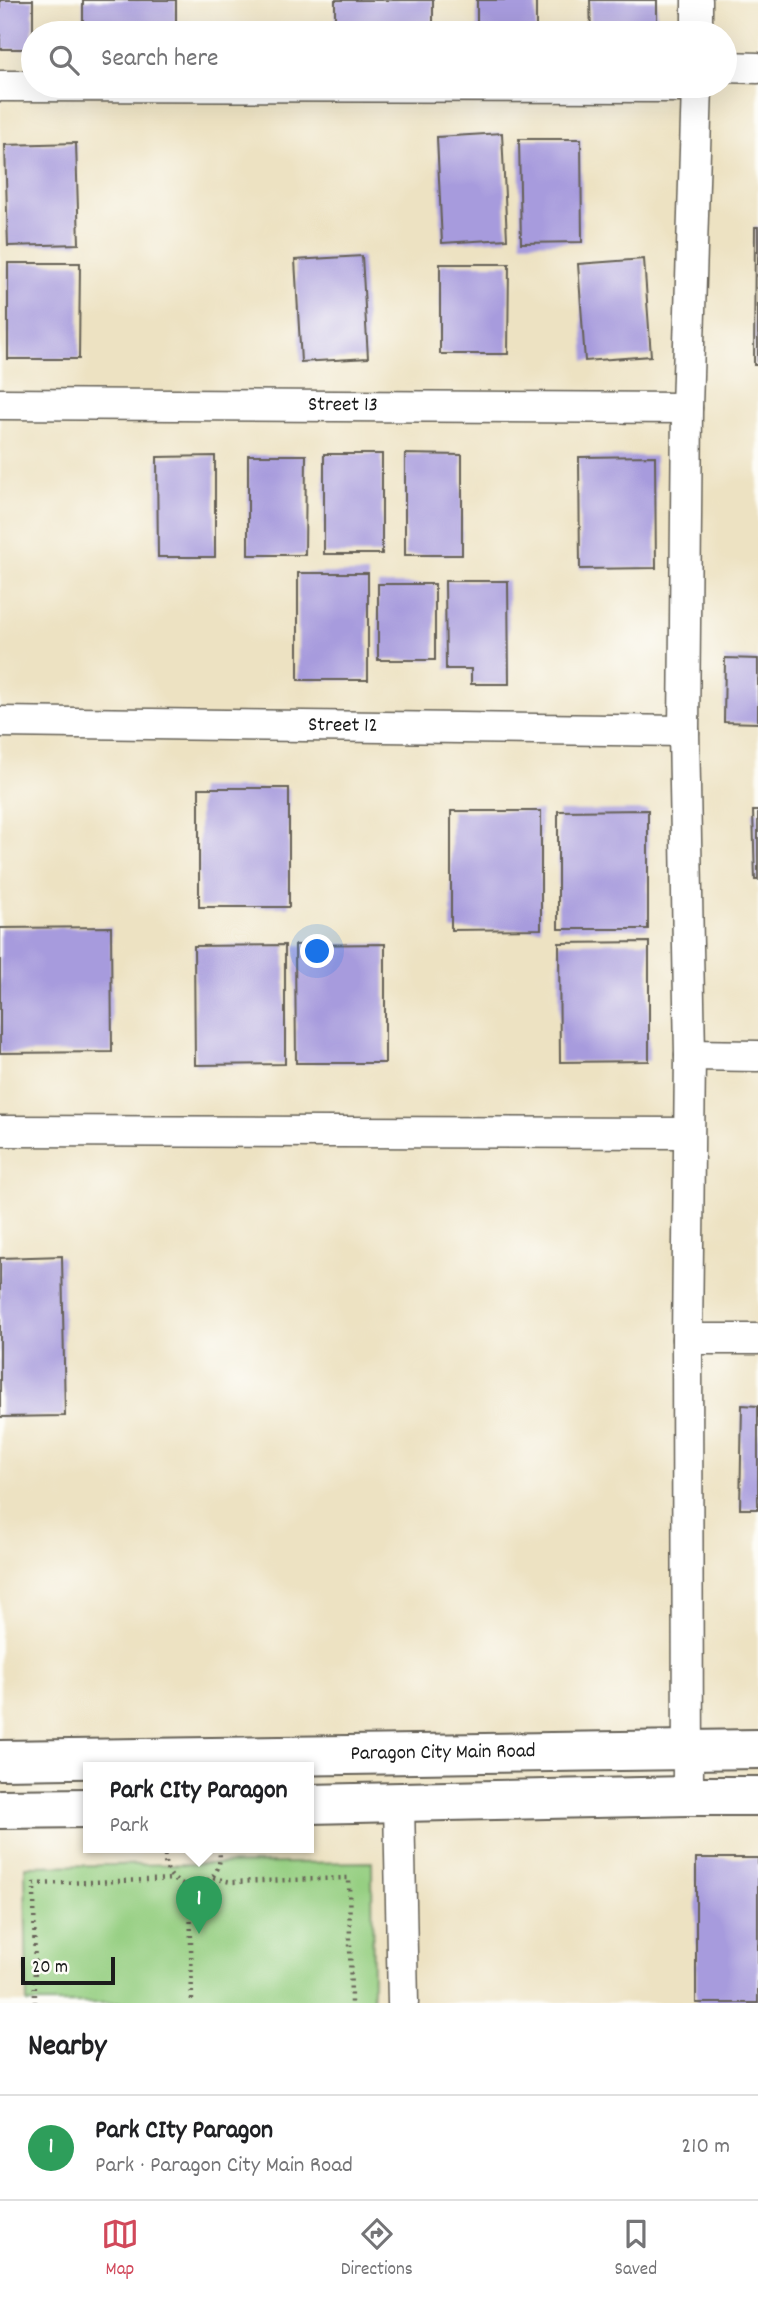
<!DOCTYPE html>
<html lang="en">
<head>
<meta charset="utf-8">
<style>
  :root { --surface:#fff; --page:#f2f2f2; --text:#202124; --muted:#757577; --line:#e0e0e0; --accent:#d1495b }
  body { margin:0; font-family:Dekko,sans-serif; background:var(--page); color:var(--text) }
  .scale { position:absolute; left:21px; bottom:18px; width:94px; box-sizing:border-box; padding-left:7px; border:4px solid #1c1c1c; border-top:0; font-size:19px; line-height:24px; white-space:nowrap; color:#1c1c1c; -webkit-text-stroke:5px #fdfcf7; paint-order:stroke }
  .you { position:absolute; left:318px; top:952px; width:24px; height:24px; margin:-18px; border:5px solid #fff; border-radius:50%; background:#1a73e8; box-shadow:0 0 0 10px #1a73e833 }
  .badge { display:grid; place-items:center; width:46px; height:46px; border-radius:50%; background:var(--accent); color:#fff; font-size:23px; font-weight:700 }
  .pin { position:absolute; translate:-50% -58px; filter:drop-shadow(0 2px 4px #0008) }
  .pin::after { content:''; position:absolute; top:37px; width:24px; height:21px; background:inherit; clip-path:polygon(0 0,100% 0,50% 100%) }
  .popup { position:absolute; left:83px; top:1762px; width:231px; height:91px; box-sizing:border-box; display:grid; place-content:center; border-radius:0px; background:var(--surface); filter:drop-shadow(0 2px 5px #0005); font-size:23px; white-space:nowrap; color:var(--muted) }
  .popup b { font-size:26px; color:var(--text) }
  .popup::after { content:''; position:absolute; left:50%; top:100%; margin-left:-14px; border:14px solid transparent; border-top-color:var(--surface) }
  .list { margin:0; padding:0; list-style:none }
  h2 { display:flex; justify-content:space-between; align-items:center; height:91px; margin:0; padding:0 28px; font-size:30px }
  h2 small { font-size:23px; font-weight:400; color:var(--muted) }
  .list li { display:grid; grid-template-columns:46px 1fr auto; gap:21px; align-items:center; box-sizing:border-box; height:105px; padding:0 28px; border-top:2px solid var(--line) }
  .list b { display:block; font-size:26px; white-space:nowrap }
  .list p { margin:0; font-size:23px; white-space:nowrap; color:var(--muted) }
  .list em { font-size:23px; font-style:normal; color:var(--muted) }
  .icon { flex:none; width:38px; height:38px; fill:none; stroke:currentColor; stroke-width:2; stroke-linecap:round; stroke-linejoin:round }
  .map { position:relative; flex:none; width:758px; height:2003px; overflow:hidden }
  .search { position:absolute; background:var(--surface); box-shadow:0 7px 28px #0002; left:21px; right:21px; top:21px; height:77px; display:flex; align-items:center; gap:18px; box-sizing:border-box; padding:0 24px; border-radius:38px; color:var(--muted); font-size:26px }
  .sheet { height:196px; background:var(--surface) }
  nav { display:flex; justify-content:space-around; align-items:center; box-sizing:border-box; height:98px; border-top:2px solid var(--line); background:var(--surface); font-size:19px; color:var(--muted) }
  nav a { display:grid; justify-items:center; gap:4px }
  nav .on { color:var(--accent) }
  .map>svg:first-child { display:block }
</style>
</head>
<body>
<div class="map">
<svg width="758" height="2003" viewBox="0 0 758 2003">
  <rect width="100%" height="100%" fill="#fdfcf7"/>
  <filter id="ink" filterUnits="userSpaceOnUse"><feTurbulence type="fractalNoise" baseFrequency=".0143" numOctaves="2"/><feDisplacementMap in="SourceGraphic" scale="14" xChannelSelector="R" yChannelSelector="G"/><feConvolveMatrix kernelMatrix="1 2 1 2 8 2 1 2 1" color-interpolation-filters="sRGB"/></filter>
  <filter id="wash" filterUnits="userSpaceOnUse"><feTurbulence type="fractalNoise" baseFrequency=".00686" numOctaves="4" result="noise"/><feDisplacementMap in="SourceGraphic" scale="28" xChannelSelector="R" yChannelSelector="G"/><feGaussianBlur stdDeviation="1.57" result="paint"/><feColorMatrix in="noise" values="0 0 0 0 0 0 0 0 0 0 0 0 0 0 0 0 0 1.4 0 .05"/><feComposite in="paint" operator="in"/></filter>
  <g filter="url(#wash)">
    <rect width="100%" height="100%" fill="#ede2c2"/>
    <path fill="#96cf82" stroke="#59764f" stroke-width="2" d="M 372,1862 L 373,2003 L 27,2003 L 25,1866 Z"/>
    <g id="blocks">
      <path fill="#a79bdd" d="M 0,0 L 33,0 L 33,49 L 0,49 Z
        M 83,0 L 176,0 L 176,33 L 83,33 Z
        M 335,0 L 433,0 L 433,33 L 335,33 Z
        M 477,0 L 536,0 L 536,33 L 477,33 Z
        M 590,0 L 657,0 L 657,33 L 591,33 Z
        M 502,133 L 507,239 L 442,243 L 437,137 Z
        M 519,139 L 581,139 L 582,242 L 521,243 Z
        M 76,143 L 79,244 L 8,246 L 5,145 Z
        M 755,227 L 758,227 L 758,365 L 754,365 Z
        M 362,256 L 368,358 L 301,362 L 295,260 Z
        M 644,259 L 651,356 L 585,361 L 578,264 Z
        M 8,263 L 80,263 L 79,359 L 8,359 Z
        M 440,264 L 509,264 L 508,354 L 440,354 Z
        M 324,454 L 382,454 L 382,554 L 324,554 Z
        M 405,454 L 462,455 L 462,555 L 405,555 Z
        M 248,455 L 306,455 L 305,555 L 248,555 Z
        M 215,456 L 215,557 L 158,557 L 157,457 Z
        M 655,456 L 656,568 L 580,569 L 579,457 Z
        M 298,573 L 368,573 L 368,680 L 298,680 Z
        M 445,581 L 508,581 L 509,684 L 471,684 L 471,669 L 446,669 Z
        M 378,584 L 435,584 L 435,660 L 378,660 Z
        M 725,658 L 758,659 L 758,723 L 724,722 Z
        M 199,788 L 289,788 L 289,907 L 199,907 Z
        M 648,810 L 648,929 L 558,929 L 558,811 Z
        M 451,811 L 541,811 L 541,929 L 451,930 Z
        M 753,811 L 758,811 L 758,880 L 755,880 Z
        M 111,927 L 112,1052 L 0,1053 L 0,928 Z
        M 649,942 L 649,1061 L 560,1062 L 559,943 Z
        M 385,944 L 385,1063 L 296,1063 L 295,945 Z
        M 285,945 L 285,1064 L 195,1065 L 194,946 Z
        M 62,1256 L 65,1416 L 0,1417 L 0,1258 Z
        M 742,1405 L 758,1406 L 758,1509 L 740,1509 Z
        M 696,1858 L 758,1858 L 758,2003 L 696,2003 Z"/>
    </g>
  </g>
  <g filter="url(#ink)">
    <use href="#blocks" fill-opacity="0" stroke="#656156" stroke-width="2"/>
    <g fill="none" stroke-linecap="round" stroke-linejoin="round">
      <defs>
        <g id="street">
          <path d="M 697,0 L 697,33"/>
          <path d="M 725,67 L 758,68"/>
          <path d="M 0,86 L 697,87"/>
          <path id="s1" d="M 0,404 L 687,408"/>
          <path id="s2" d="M 0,722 L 684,731"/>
          <path d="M 690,1055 L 758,1056"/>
          <path d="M 0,1131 L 688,1133"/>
          <path d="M 687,1339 L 758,1339"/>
          <path d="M 688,1796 L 687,1339 L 690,1055 L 684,731 L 687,408 L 697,86"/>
          <path d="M 399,1803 L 403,2003"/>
        </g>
        <g id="secondary">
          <path id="s3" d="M 0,1760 L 758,1749"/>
          <path d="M 309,1804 L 688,1796 L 758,1796"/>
          <path d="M 0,1809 L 89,1808"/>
        </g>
      </defs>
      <use href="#street" stroke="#656156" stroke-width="33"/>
      <use href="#secondary" stroke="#656156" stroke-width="42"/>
      <path stroke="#656156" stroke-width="4.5" stroke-dasharray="2 5" stroke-linecap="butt" d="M 165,1848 C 158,1900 228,1896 219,1848
        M 213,1878 L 231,1882 L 349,1878 L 351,2003
        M 190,1886 L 192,2003
        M 35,2003 L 34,1884 L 173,1879"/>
      <use href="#street" stroke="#fff" stroke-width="30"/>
      <use href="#secondary" stroke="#fff" stroke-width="38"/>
    </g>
  </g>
  <g text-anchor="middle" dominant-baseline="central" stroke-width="5" stroke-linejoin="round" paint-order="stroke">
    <g font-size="21" fill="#1c1c1c" stroke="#fdfcf7">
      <text stroke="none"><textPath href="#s1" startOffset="343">Street 13</textPath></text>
      <text stroke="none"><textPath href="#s2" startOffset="343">Street 12</textPath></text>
      <text stroke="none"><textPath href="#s3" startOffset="443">Paragon City Main Road</textPath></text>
    </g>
  </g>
</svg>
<div class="scale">20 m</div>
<div class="you"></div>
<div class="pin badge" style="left:199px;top:1934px;background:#2e9e5b">1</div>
<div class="popup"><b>Park CIty Paragon</b>Park</div>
<div class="search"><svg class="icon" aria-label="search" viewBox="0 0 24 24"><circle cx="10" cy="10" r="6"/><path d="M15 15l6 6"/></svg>Search here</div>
</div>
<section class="sheet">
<h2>Nearby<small></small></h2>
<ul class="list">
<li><span class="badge" style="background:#2e9e5b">1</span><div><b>Park CIty Paragon</b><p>Park · Paragon City Main Road</p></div><em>210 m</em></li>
</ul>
</section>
<nav>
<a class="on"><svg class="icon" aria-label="map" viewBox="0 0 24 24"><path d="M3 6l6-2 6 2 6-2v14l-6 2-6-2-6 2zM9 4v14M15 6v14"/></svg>Map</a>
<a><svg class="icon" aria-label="directions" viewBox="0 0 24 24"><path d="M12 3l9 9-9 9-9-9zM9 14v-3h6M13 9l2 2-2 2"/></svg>Directions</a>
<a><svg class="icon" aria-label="saved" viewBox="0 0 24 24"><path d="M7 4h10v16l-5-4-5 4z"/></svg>Saved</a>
</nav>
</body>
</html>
